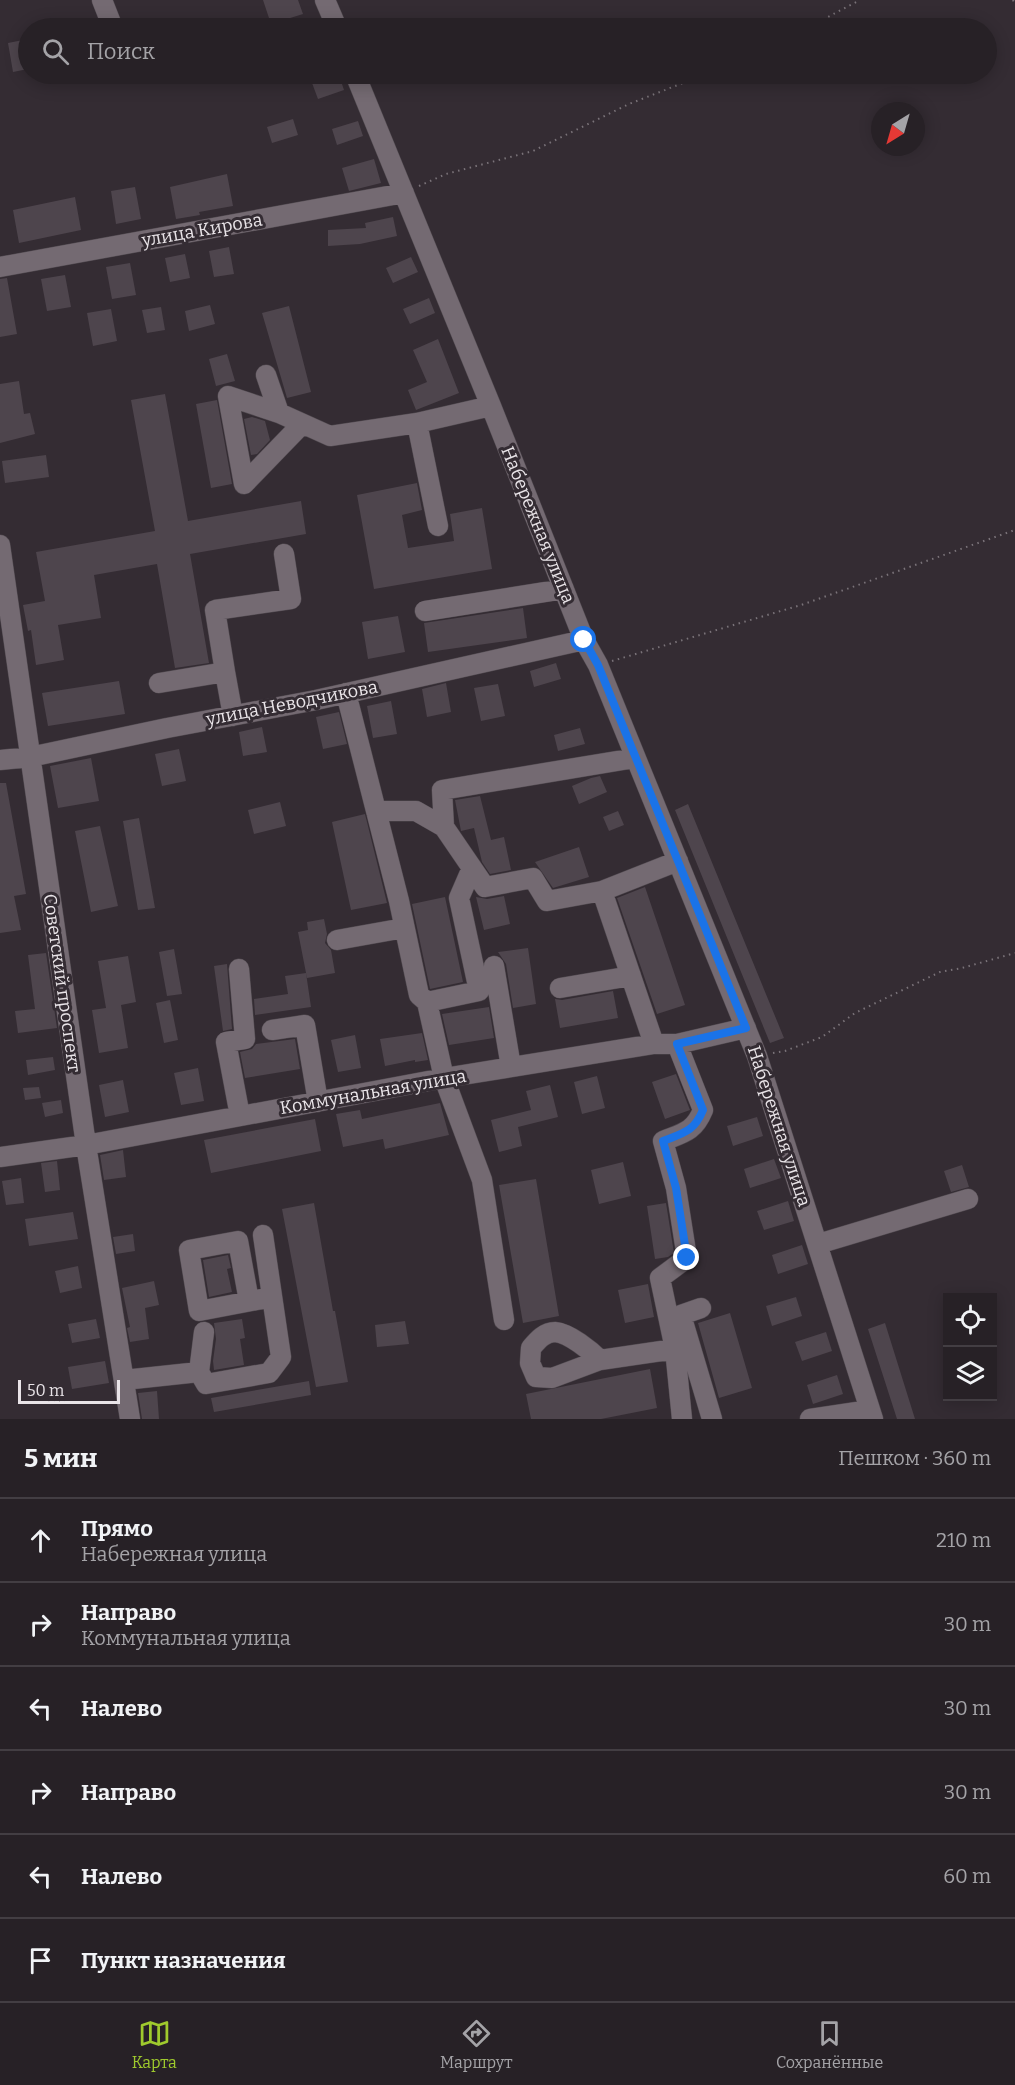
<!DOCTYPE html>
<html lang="ru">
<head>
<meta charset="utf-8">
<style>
  :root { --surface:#272126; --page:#332e32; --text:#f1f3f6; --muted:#a4a3a7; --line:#433e43; --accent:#9fca2d }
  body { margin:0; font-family:Bitter,serif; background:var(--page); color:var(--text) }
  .controls { position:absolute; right:18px; bottom:18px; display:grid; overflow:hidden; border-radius:0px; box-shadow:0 3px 15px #0003 }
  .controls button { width:54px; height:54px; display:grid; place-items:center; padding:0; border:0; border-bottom:2px solid var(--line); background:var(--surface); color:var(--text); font:30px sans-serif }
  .compass { position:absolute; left:871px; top:102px; width:54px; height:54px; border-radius:50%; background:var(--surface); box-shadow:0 3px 15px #0003; rotate:217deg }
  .scale { position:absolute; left:18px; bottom:15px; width:102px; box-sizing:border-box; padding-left:6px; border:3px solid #e9e4e8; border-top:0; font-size:16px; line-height:21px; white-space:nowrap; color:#e9e4e8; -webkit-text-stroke:4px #342c33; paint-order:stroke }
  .stop { position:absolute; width:18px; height:18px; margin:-14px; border:4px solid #1a73e8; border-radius:50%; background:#fff }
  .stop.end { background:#1a73e8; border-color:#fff; box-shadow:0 2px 6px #0008 }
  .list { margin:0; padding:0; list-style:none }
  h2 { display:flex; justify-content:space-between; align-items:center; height:78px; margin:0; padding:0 24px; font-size:26px }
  h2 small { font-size:20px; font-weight:400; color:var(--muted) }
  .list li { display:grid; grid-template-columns:39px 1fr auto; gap:18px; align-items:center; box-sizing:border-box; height:84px; padding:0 24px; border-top:2px solid var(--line) }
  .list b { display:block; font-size:22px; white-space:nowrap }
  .list p { margin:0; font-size:20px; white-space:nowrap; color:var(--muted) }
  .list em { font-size:20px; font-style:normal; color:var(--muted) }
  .icon { flex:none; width:33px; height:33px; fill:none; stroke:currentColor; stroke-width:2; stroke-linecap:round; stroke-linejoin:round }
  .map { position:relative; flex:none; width:1015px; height:1419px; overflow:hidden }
  .search { position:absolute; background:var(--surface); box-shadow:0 3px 15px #0003; left:18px; right:18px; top:18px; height:66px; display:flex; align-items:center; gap:15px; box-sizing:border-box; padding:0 21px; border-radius:33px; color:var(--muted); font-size:22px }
  .sheet { height:582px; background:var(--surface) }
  nav { display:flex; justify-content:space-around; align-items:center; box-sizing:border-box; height:84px; border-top:2px solid var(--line); background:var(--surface); font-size:16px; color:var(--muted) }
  nav a { display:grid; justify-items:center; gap:3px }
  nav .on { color:var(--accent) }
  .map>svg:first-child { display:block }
</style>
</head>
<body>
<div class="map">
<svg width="1015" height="1419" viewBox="0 0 1015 1419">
  <rect width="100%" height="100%" fill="#342c33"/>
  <path fill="#4e454d" d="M 263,0 L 298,0 L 303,14 L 271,24 Z
    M 28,39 L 28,69 L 13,72 L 8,43 Z
    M 339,75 L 344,90 L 318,99 L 312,83 Z
    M 293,119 L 298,135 L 272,143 L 267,127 Z
    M 358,121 L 363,136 L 337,145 L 332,129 Z
    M 374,159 L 381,183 L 349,191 L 342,168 Z
    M 227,174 L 233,206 L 199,212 L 200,215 L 176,219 L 170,187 Z
    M 135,187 L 141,219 L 116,224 L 111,191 Z
    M 75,197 L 81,230 L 19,243 L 13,210 Z
    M 393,217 L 397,236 L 360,244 L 328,246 L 328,230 L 366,228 L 365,223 Z
    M 229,247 L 234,274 L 214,277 L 209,251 Z
    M 185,254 L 190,278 L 170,282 L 165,258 Z
    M 411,257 L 418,272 L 393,283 L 386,268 Z
    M 130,263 L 136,295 L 112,299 L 106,267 Z
    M 65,275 L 71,307 L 47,311 L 41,279 Z
    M 7,278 L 17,334 L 0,337 L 0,279 Z
    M 429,298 L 435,313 L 410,324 L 403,309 Z
    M 210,305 L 215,324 L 189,331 L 185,311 Z
    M 289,306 L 311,392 L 287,398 L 262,313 Z
    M 161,307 L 165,330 L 147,333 L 142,310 Z
    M 111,309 L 117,341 L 93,346 L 87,313 Z
    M 438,339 L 459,393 L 416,410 L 408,390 L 427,382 L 413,350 Z
    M 227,354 L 235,381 L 216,386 L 209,359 Z
    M 19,381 L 24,414 L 30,413 L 35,434 L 0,443 L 0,384 Z
    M 165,394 L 188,521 L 301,501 L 306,534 L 190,554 L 209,663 L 175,668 L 157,564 L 94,575 L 101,618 L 58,625 L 64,660 L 36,665 L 31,630 L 28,631 L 23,605 L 45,601 L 36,552 L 155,531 L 131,400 Z
    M 217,400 L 232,484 L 211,488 L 196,404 Z
    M 252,417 L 265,421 L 270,440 L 257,454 L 251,455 L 244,419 Z
    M 46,455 L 49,477 L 5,483 L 2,461 Z
    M 417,483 L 422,510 L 402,515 L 408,548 L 454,541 L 450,514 L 482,508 L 492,569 L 374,589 L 357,495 Z
    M 523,608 L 527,638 L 428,652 L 424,623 Z
    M 398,616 L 405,652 L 368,659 L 362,622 Z
    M 556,663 L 561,679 L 534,687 L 530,671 Z
    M 119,681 L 125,714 L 48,726 L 42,693 Z
    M 446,683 L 451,712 L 427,717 L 422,689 Z
    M 498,684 L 505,716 L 481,721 L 474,688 Z
    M 391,701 L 397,734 L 373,738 L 367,706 Z
    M 339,712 L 347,744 L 323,749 L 316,717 Z
    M 262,727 L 267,752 L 243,756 L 239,732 Z
    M 580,728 L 585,744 L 558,751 L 554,735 Z
    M 179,749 L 186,781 L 162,786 L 155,754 Z
    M 91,758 L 99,801 L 58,808 L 50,766 Z
    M 600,776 L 607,792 L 579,804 L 572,786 L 591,778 Z
    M 0,783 L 6,783 L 26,894 L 14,896 L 21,930 L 0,933 Z
    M 480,796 L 491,840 L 504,837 L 511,870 L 490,874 L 482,862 L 474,828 L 461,831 L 455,800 Z
    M 280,802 L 286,826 L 254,834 L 248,810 Z
    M 688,804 L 784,1038 L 770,1043 L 675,810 Z
    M 618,811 L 624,825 L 609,831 L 603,817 Z
    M 365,814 L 387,903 L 351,910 L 332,822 Z
    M 139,818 L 155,908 L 138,910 L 123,821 Z
    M 100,826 L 118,906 L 91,912 L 75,831 Z
    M 579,847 L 589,877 L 553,888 L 535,862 Z
    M 645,887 L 685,1005 L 657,1014 L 617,898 Z
    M 504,896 L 510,924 L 484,930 L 476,897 L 487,899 Z
    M 445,897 L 463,982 L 430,989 L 412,904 Z
    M 324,919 L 327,934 L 325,943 L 331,950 L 335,973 L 307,978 L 298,932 L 308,930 L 307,922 Z
    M 528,948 L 536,1004 L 513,1008 L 506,964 L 498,952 Z
    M 174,949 L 182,994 L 167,996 L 159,952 Z
    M 46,953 L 57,1028 L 18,1033 L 15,1011 L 35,1009 L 28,955 Z
    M 128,956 L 136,1002 L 121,1005 L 128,1048 L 99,1053 L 92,1010 L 106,1008 L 98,961 Z
    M 227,964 L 232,1029 L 223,1031 L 214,966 Z
    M 306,973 L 311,1007 L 255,1015 L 254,999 L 288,994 L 285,976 Z
    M 613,991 L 618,1018 L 560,1028 L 555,999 L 562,1000 Z
    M 170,1000 L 178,1040 L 164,1043 L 156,1003 Z
    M 489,1007 L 494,1038 L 449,1045 L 442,1014 Z
    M 422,1033 L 428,1060 L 415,1062 L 415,1060 L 385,1066 L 380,1039 Z
    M 355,1035 L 361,1068 L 338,1072 L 331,1040 Z
    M 295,1039 L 300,1069 L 245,1078 L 240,1052 L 252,1049 L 256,1044 Z
    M 53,1057 L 55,1070 L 28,1075 L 26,1060 Z
    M 198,1068 L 204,1101 L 181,1105 L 174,1073 Z
    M 676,1074 L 690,1110 L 665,1119 L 652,1082 Z
    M 597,1076 L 605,1108 L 582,1114 L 574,1082 Z
    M 123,1080 L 129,1112 L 105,1117 L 99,1085 Z
    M 550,1085 L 558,1117 L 518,1127 L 522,1146 L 499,1152 L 491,1120 L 531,1110 L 526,1091 Z
    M 39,1087 L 41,1098 L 25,1100 L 23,1088 Z
    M 61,1100 L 63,1113 L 45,1117 L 42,1103 Z
    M 440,1103 L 449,1135 L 385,1149 L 383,1139 L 343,1147 L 336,1114 L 360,1110 L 362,1119 Z
    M 757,1117 L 763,1136 L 733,1146 L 727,1126 Z
    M 315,1119 L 321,1151 L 211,1173 L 204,1140 Z
    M 123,1150 L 126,1177 L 104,1180 L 100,1155 Z
    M 774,1159 L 781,1178 L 750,1188 L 744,1169 Z
    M 57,1161 L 60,1190 L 45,1192 L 41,1163 Z
    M 623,1162 L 631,1196 L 599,1204 L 591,1170 Z
    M 962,1165 L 969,1187 L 951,1192 L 944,1171 Z
    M 21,1178 L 24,1203 L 6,1205 L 2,1181 Z
    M 536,1179 L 559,1316 L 523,1323 L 499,1185 Z
    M 788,1201 L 794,1221 L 764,1230 L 757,1211 Z
    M 314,1203 L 333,1311 L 335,1311 L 348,1382 L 316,1387 L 282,1209 Z
    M 666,1203 L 674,1253 L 668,1257 L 655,1259 L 647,1206 Z
    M 73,1212 L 78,1239 L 29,1246 L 25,1219 Z
    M 133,1234 L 135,1251 L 116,1254 L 113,1237 Z
    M 802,1245 L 808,1264 L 778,1274 L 772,1255 Z
    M 228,1255 L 231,1268 L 227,1269 L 232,1292 L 209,1297 L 203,1260 Z
    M 78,1266 L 82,1288 L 60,1293 L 55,1271 Z
    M 154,1281 L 159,1305 L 145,1308 L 149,1339 L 130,1342 L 127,1328 L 130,1327 L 122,1288 Z
    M 648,1284 L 654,1317 L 625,1323 L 618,1290 Z
    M 796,1297 L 802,1316 L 772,1326 L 766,1306 Z
    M 730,1313 L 752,1388 L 719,1398 L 698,1323 Z
    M 96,1319 L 100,1338 L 72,1343 L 68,1324 Z
    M 242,1319 L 245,1338 L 240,1339 L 244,1365 L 214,1370 L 213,1361 L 216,1339 L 214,1323 Z
    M 405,1321 L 409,1344 L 377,1347 L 375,1325 Z
    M 885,1323 L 915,1419 L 897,1419 L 868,1329 Z
    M 826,1332 L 832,1351 L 802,1361 L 795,1342 Z
    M 105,1361 L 109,1383 L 72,1389 L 68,1367 Z
    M 650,1369 L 657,1408 L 601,1419 L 531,1419 L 526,1394 Z
    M 837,1375 L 843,1394 L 813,1404 L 807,1385 Z
    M 309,1381 L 311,1395 L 214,1412 L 211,1398 Z
    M 157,1391 L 159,1419 L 142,1419 L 138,1393 Z"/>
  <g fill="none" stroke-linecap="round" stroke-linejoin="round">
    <defs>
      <path id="minor" d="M 102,0 L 113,28
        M 325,0 L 337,28
        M 355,74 L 491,406 L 584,640 L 598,665 L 757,1056 L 873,1419
        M 0,267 L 404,193
        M 266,375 L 279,413 L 330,436 L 417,423 L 491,406
        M 279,413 L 228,396 L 244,484 L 302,424
        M 417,423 L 438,526
        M 0,545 L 86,1145 L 130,1419
        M 425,611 L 564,589
        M 225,672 L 233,716
        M 159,683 L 225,672 L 215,610 L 291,599 L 284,554
        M 346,693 L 399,901 L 419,995 L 427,1002
        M 0,760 L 30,757 L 167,728 L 316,700 L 584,640
        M 376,811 L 416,811 L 444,827 L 485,887 L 533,878 L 547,901 L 602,891
        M 444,827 L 442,790 L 635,758
        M 472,868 L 459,898 L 479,991 L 427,1002 L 444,1078 L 482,1180 L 504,1320
        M 337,940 L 404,928
        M 494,966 L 511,1067
        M 239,969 L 245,1039 L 226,1042 L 240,1116
        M 560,988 L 631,976
        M 272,1030 L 305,1025 L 318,1102
        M 654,1044 L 602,891 L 678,861
        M 0,1157 L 86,1145 L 444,1078 L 654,1044 L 677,1044 L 746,1028
        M 818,1244 L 968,1199
        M 249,1301 L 238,1241 L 189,1250 L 199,1311 L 272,1297
        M 701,1308 L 681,1315 L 712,1419
        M 675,1349 L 660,1278 L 687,1258 L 676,1188 L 663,1141 C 683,1133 694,1132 703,1110 L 677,1044
        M 600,1360 C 591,1351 569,1333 555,1332 C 544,1332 537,1341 531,1348 L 530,1363 L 536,1377 L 552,1378 L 600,1360 L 675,1349 L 682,1419
        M 199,1372 L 204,1332
        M 124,1380 L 199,1372 L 206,1384 L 269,1373 L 281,1357 L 263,1235
        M 810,1419 L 870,1410"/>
    </defs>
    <use href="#minor" stroke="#514a50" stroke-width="21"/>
    <path stroke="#7a7379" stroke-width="2" stroke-dasharray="1.5 4.5" stroke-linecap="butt" d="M 1013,0 L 1015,5
      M 807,28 L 860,0
      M 419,186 L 446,174 L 533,151 L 629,104 L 706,74
      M 612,661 L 801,605 L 1015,530
      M 773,1053 L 785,1051 L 822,1037 L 855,1013 L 940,972 L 962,968 L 1015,953"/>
    <use href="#minor" stroke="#746a72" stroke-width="20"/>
  </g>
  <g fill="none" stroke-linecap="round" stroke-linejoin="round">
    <path stroke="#1a73e8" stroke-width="8" d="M 584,640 L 598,665 L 746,1028 L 677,1044 L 703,1110 C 694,1132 683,1133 663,1141 L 676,1188 L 687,1258"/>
  </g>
  <g text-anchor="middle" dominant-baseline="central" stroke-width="6" stroke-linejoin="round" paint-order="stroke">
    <g font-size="18" fill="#e9e4e8" stroke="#342c33">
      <text transform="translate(202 230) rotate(-10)">улица Кирова</text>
      <text transform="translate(538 525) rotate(68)">Набережная улица</text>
      <text transform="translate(292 703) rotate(-11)">улица Неводчикова</text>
      <text transform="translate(62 983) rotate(82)">Советский проспект</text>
      <text transform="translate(373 1092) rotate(-10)">Коммунальная улица</text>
      <text transform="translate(779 1126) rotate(72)">Набережная улица</text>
    </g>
  </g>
</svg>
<div class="controls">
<button><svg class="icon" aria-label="locate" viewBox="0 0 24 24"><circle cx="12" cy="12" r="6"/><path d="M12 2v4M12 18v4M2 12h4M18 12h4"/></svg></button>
<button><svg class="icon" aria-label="layers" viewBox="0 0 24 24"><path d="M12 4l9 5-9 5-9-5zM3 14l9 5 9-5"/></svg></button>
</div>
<svg class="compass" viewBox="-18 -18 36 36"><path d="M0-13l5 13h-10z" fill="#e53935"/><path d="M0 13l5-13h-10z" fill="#a4a3a7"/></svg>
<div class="scale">50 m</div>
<div class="stop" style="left:584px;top:640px"></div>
<div class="stop end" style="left:687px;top:1258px"></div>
<div class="search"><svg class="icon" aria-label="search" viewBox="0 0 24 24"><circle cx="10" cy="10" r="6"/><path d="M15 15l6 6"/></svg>Поиск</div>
</div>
<section class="sheet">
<h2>5 мин<small>Пешком · 360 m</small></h2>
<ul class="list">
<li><svg class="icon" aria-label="ahead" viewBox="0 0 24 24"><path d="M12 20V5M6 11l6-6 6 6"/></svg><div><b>Прямо</b><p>Набережная улица</p></div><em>210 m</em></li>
<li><svg class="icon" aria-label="right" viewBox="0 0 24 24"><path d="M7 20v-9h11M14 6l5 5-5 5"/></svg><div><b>Направо</b><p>Коммунальная улица</p></div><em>30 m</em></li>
<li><svg class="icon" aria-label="left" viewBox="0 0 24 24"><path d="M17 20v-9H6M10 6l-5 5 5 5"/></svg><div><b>Налево</b></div><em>30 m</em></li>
<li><svg class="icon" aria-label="right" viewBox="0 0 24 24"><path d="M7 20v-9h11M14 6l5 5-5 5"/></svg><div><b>Направо</b></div><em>30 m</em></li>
<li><svg class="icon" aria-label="left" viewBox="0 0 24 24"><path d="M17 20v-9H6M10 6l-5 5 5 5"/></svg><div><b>Налево</b></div><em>60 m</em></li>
<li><svg class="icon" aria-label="arrive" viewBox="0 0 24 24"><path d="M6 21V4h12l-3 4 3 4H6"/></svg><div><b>Пункт назначения</b></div></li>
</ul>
</section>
<nav>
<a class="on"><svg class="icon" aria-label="map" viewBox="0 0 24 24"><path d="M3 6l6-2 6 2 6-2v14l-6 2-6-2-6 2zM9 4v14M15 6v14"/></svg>Карта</a>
<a><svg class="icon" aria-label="directions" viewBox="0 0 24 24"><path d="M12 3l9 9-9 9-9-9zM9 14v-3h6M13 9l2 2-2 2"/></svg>Маршрут</a>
<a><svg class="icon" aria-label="saved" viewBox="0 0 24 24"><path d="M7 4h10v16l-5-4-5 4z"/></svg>Сохранённые</a>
</nav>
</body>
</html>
